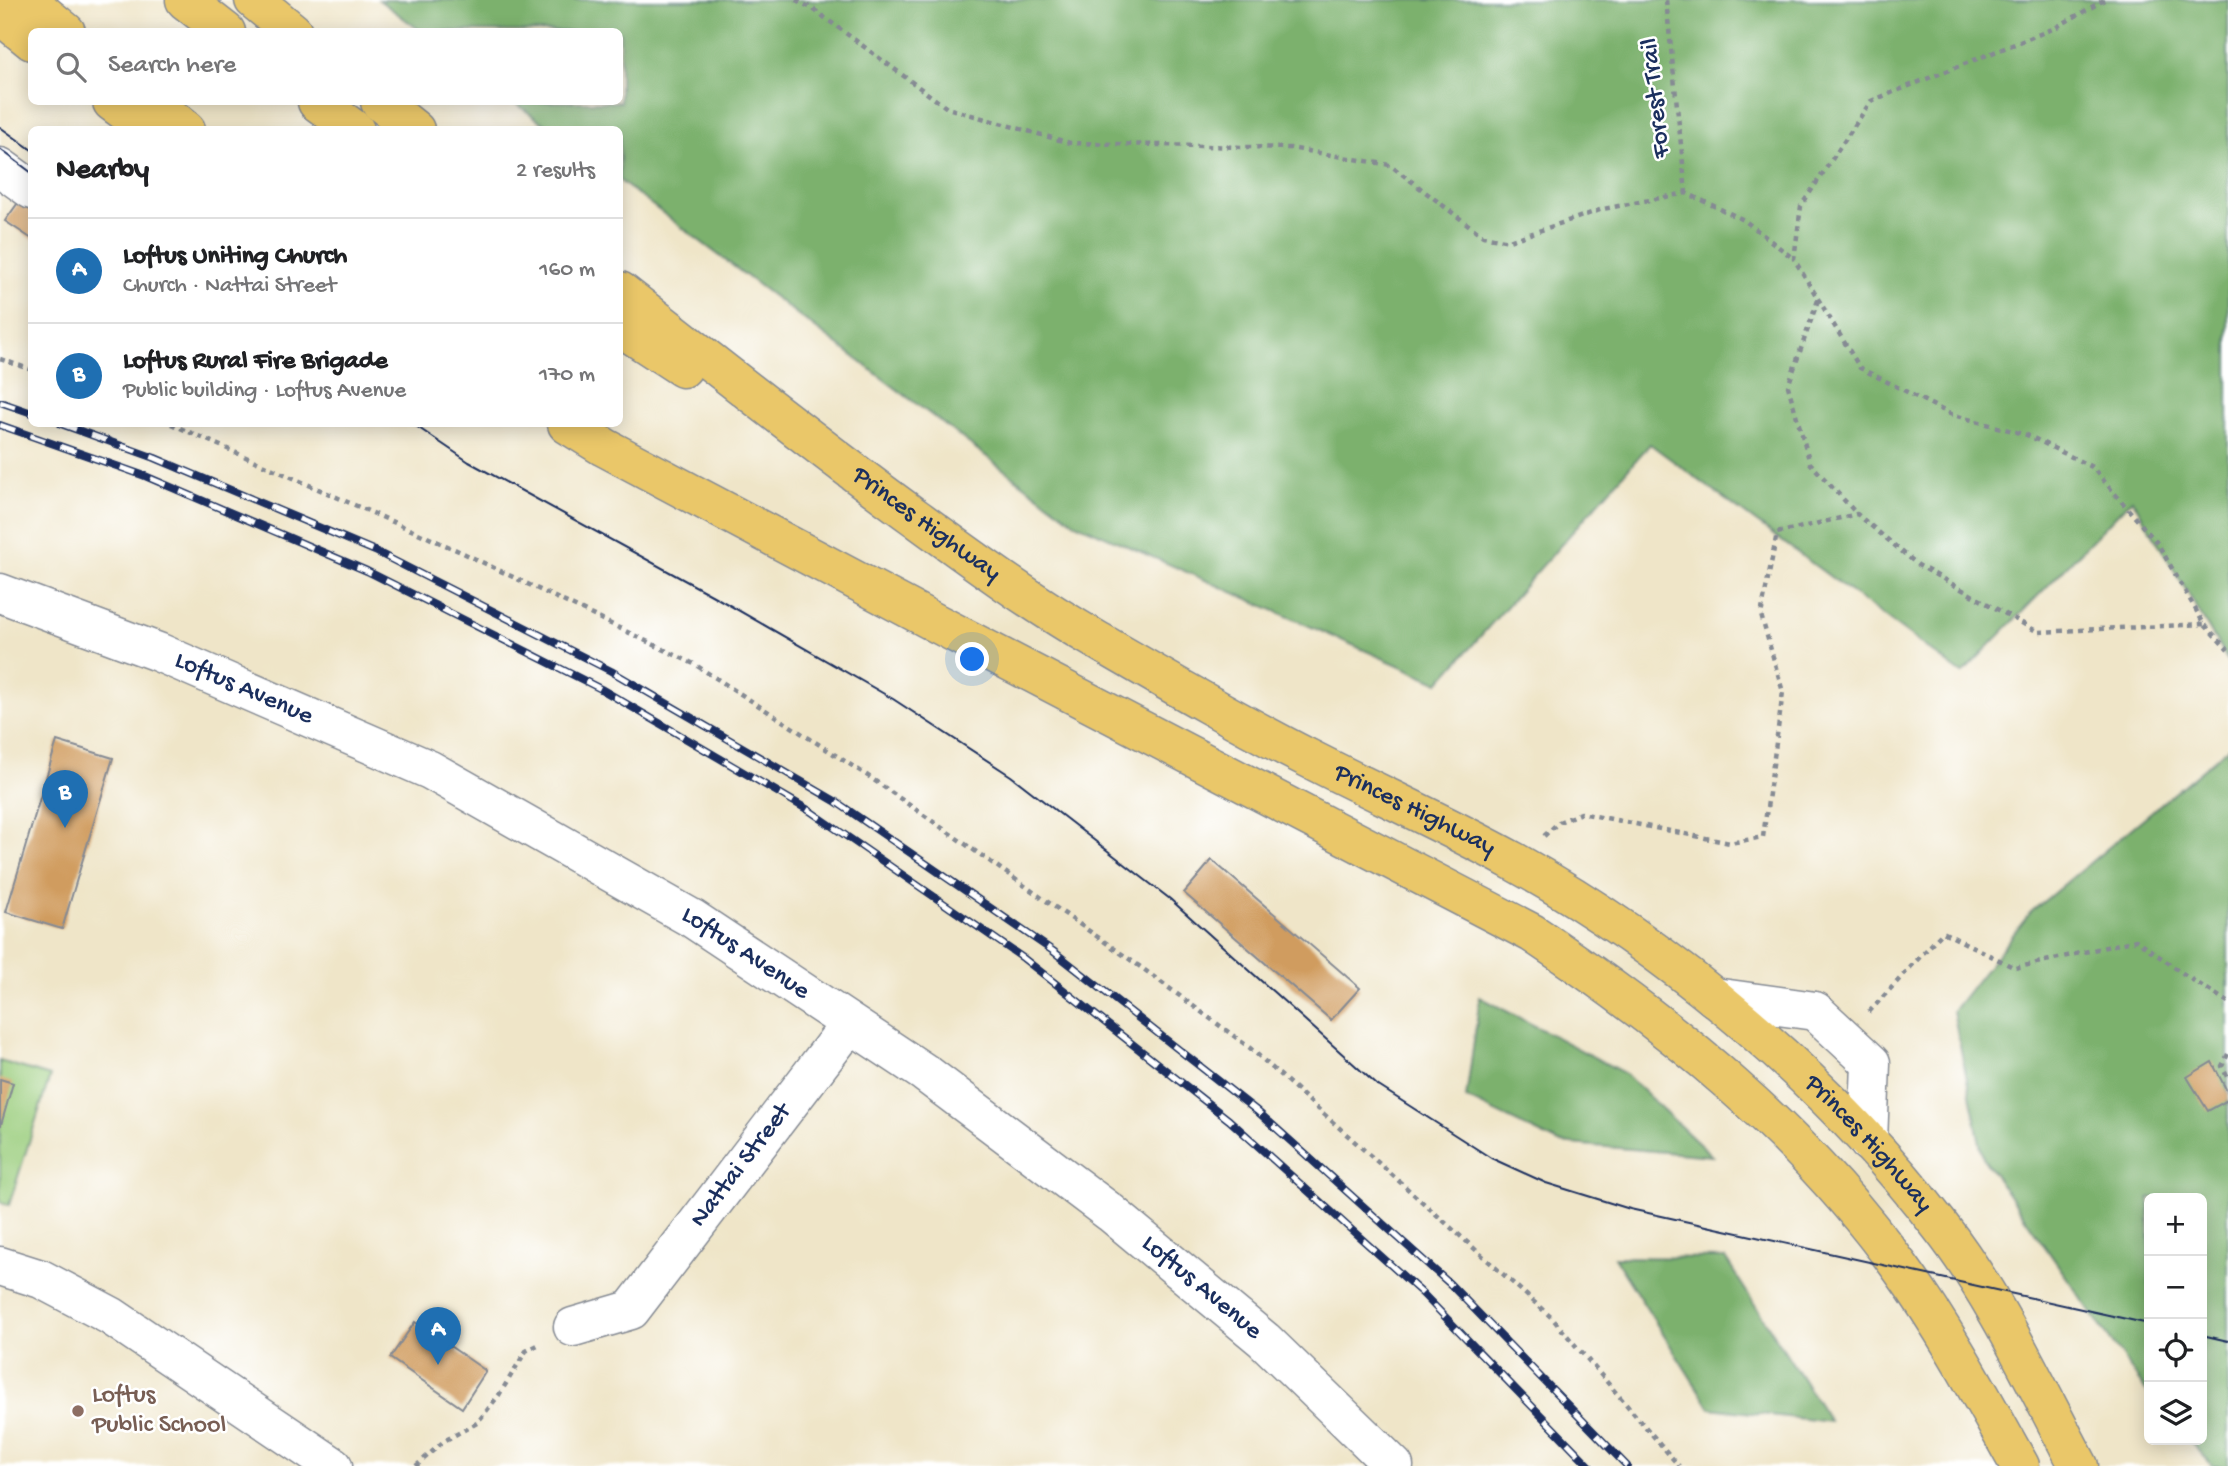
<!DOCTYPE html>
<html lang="en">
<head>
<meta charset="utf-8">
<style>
  :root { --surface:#fff; --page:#f2f2f2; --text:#202124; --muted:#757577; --line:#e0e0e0; --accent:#1f6fb2 }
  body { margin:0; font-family:"Gochi Hand",sans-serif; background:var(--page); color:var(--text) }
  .controls { position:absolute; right:21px; bottom:21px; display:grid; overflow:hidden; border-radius:10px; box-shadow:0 4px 18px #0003 }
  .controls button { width:63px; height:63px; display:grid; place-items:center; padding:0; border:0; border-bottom:2px solid var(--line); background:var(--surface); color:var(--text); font:35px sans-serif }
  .you { position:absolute; left:973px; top:660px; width:24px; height:24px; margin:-18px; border:5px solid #fff; border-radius:50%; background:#1a73e8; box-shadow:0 0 0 10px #1a73e833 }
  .badge { display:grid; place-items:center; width:46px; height:46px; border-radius:50%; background:var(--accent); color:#fff; font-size:23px; font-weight:700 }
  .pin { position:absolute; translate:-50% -58px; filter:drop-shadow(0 2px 4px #0008) }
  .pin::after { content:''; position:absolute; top:37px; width:24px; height:21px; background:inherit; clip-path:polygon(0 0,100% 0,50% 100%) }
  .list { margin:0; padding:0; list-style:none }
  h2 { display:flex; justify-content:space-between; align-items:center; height:91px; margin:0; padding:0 28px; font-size:30px }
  h2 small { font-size:23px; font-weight:400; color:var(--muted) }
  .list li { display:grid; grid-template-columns:46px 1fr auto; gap:21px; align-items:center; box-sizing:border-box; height:105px; padding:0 28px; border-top:2px solid var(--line) }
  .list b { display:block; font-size:26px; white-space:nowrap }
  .list p { margin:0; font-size:23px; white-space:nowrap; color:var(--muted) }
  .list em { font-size:23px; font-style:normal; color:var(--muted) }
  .icon { flex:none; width:38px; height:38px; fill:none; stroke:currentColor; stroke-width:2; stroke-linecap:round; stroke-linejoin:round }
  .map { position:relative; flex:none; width:2228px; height:1466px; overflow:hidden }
  .search { position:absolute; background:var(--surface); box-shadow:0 4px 18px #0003; left:28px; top:28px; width:595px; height:77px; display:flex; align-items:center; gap:18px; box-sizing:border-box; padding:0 24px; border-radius:10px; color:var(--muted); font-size:26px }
  .panel { position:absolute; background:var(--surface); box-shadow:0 4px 18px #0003; left:28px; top:126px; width:595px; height:301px; border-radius:10px }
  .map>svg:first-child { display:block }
</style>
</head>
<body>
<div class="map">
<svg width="2228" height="1466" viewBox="0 0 2228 1466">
  <rect width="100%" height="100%" fill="#fff"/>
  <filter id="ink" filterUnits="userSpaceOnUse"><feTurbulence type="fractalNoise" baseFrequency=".0143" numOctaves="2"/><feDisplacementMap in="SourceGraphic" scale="14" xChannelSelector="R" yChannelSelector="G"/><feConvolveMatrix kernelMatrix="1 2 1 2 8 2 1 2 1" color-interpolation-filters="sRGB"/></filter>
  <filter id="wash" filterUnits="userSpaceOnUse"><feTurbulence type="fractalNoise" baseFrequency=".00686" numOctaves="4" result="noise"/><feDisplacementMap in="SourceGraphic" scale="28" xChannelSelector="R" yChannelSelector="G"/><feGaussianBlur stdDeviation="1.57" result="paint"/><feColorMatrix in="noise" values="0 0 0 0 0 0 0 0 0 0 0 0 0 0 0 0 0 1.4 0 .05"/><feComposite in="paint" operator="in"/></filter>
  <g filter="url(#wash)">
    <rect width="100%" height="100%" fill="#efe5c8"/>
    <path fill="#9bce7e" stroke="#5b7e6e" stroke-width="2" d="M 0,1061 L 50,1076 L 9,1205 L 0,1202 Z"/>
    <path fill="#7cb16d" stroke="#4c7066" stroke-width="2" d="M 379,0 L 2228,0 L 2228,661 L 2132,499 L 1962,674 L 1650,444 L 1439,683 L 1075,523 L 620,181 L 620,130 L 551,129 L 514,102 L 620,102 L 620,32 L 421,31 Z
      M 2228,748 L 2228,1466 L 2213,1466 L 2189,1440 L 2202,1440 L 2202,1198 L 2149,1198 L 2149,1395 L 1983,1158 L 1953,1011 L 2031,912 Z
      M 1480,997 L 1624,1073 L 1712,1156 L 1559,1143 L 1466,1098 Z
      M 1614,1257 L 1725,1258 L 1830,1422 L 1710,1408 Z"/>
    <g id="blocks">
      <path fill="#d09c5f" d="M 25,193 L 32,198 L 32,239 L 5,221 Z
        M 57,741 L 113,758 L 62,929 L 6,912 Z
        M 1212,860 L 1360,988 L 1331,1020 L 1184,893 Z
        M 2212,1062 L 2228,1093 L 2228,1100 L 2208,1111 L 2187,1077 Z
        M 0,1079 L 13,1083 L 1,1125 L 0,1125 Z
        M 415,1322 L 486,1371 L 462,1408 L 390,1358 Z"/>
    </g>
  </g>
  <g filter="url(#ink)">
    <use href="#blocks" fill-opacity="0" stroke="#858a93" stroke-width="2"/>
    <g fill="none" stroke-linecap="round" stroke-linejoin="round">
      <defs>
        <g id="minor">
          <path d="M 0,167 L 32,190"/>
          <path id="s1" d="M 0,593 L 158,652 L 430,770 L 693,919 L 925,1073 L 1111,1213 L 1264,1340 L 1394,1466"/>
          <path d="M 1714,997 L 1815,1011 L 1871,1063 L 1868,1142"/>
          <path d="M 0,1266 L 41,1279 L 111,1316 L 333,1466"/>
          <path id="s2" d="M 573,1327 L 631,1310 L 850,1024"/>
        </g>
        <g id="highway">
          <path d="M 27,0 L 66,32"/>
          <path d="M 185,0 L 226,32"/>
          <path d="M 254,0 L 293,32"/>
          <path d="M 0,15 L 32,41"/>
          <path d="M 112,102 L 150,130"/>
          <path d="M 152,102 L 186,130"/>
          <path d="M 317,102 L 355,130"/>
          <path d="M 380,102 L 415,130"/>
          <path id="s3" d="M 620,291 C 718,367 815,445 916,518 C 975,561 1035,605 1098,641 C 1167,681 1237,722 1308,758 C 1376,793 1446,824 1513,861 C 1672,949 1829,1082 1940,1226 C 1996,1297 2036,1386 2079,1466"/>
          <path d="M 620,327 L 683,368"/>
          <path d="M 567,424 L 604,447 L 936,623 L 1532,933 C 1671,1026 1804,1133 1902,1270 C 1947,1332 1983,1400 2020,1466"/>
        </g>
      </defs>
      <use href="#minor" stroke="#858a93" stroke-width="41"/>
      <use href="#highway" stroke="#858a93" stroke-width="41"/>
      <path stroke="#858a93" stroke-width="4.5" stroke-dasharray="5 5" stroke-linecap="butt" d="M 796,0 L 813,9 L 947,108 L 1070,143 L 1290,148 L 1390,165 L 1483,236 L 1509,241 L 1603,209 L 1686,193 L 1744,220 L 1794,259
        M 1666,0 L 1686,193
        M 2104,0 L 2055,28 L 1871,101 L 1801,206 L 1794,259 L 1860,368 L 1950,414 L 2027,435 L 2092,467 L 2158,544 L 2204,624 L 2228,650
        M 1818,300 L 1788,386 L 1810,463 L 1856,513
        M 0,359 L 32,370
        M 171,424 L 461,552 L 694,664 L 868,776 L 1142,968 L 1250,1048 L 1552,1318 L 1679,1466
        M 1544,836 L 1559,822 L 1581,813 L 1730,843 L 1763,837 L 1783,692 L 1761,615 L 1777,533 L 1857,514 L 1918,565 L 2038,632 L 2204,624
        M 1869,1012 L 1943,932 L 2015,968 L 2136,940 L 2191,979 L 2228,1002
        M 2228,1054 L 2222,1066 L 2228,1079
        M 416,1466 L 444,1441 L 477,1423 L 499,1395 L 526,1351 L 540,1344"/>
      <use href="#minor" stroke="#fff" stroke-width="38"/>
      <use href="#highway" stroke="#eac769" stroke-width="38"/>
      <path stroke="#1b2f5e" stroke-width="2" d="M 0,127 L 32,150
        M 0,149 L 32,173
        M 413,424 L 469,462 L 717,598 L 893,699 L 1011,776 L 1170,899 L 1377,1085 L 1441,1126 L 1491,1158 L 1546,1183 L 1630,1209 L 2149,1324
        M 2202,1335 L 2228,1341"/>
      <defs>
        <path id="rail" d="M 0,402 L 32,413
          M 61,424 L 155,458 L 375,551 L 611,671 L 835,801 L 1053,951 L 1257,1111 L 1450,1284 L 1627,1466
          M 0,425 L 145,476 L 367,571 L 601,689 L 810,811 L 1023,958 L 1229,1120 L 1422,1293 L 1590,1466"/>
      </defs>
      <use href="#rail" stroke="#1b2f5e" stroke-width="8"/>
      <use href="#rail" stroke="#fff" stroke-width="5" stroke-dasharray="16" stroke-linecap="butt"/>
    </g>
  </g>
  <circle fill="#8d6e63" stroke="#fff" stroke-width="2.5" cx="78" cy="1411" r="7"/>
  <g text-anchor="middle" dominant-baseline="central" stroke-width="5" stroke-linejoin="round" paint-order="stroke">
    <g font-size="26" fill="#1b2f5e" stroke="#fff">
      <text transform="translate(1657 98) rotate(-96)">Forest Trail</text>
      <text stroke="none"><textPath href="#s3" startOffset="385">Princes Highway</textPath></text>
      <text stroke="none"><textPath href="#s1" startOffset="262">Loftus Avenue</textPath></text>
      <text stroke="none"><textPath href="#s3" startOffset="952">Princes Highway</textPath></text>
      <text stroke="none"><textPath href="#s1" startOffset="830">Loftus Avenue</textPath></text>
      <text stroke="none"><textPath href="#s3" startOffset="1519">Princes Highway</textPath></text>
      <text stroke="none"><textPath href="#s2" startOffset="242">Nattai Street</textPath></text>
      <text stroke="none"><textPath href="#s1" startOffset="1396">Loftus Avenue</textPath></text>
    </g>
    <g font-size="26" fill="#785e54" stroke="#fff" text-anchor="start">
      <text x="92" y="1396">Loftus<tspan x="92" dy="30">Public School</tspan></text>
    </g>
  </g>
</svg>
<div class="controls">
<button>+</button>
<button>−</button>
<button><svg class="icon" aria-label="locate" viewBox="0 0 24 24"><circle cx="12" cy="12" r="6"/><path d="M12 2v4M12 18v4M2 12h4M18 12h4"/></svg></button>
<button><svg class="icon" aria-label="layers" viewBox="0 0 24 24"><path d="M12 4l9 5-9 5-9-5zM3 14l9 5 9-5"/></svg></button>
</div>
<div class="you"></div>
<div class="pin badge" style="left:438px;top:1365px">A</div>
<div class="pin badge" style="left:65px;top:828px">B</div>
<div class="search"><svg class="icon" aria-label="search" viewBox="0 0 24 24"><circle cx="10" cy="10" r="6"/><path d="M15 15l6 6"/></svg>Search here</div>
<section class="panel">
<h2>Nearby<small>2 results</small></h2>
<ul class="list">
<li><span class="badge">A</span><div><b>Loftus Uniting Church</b><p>Church · Nattai Street</p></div><em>160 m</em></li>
<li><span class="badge">B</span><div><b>Loftus Rural Fire Brigade</b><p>Public building · Loftus Avenue</p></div><em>170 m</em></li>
</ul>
</section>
</div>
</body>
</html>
